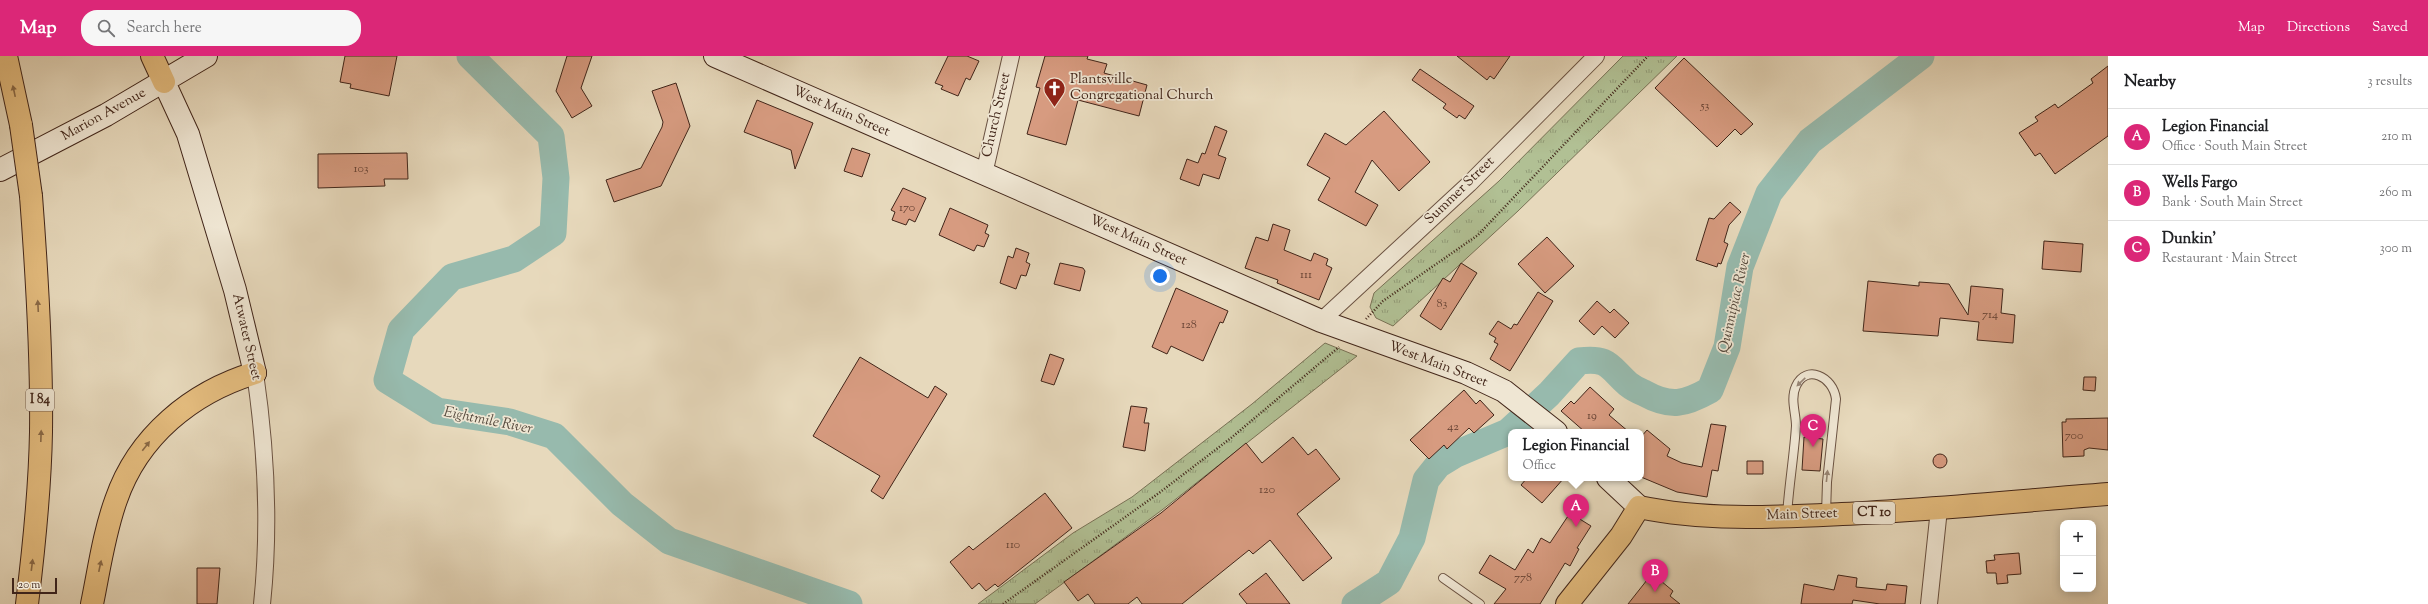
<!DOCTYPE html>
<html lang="en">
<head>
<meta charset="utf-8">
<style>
  :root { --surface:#fff; --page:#f6f6f6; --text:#202124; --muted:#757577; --line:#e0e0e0; --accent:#db2777 }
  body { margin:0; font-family:"Sorts Mill Goudy",serif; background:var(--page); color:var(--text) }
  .controls { position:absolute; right:12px; bottom:12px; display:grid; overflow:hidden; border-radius:8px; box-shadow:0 2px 10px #0003 }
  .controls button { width:36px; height:36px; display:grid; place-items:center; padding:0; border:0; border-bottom:1px solid var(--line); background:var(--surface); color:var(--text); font:20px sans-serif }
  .scale { position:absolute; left:12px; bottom:10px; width:45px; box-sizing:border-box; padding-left:4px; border:2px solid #412519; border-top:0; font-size:11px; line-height:14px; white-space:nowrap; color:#412519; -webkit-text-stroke:3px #efe6d3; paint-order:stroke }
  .you { position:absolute; left:1160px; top:220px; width:14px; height:14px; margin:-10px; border:3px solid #fff; border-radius:50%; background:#1a73e8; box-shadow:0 0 0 6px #1a73e833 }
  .badge { display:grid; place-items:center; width:26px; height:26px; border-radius:50%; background:var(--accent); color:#fff; font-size:13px; font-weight:700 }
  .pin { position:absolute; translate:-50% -33px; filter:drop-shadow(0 1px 2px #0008) }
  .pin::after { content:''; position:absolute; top:21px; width:14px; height:12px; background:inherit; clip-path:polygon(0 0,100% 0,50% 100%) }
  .popup { position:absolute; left:1508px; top:373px; width:136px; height:52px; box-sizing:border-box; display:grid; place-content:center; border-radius:8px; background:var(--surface); filter:drop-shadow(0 1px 3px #0005); font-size:13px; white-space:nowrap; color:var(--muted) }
  .popup b { font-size:15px; color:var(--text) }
  .popup::after { content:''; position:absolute; left:50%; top:100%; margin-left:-8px; border:8px solid transparent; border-top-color:var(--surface) }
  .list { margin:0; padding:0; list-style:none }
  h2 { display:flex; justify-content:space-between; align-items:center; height:52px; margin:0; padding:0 16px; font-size:17px }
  h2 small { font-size:13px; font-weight:400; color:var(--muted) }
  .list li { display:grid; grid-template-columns:26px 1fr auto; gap:12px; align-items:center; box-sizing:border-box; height:56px; padding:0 16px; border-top:1px solid var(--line) }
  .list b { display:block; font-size:15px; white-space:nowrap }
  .list p { margin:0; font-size:13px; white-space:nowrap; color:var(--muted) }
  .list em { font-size:13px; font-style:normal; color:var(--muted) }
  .icon { flex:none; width:22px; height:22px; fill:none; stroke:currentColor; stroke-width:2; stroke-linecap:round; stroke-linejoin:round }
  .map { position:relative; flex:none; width:2108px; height:548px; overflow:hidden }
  header { display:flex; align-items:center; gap:24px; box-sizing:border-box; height:56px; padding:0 20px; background:var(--accent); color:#fff }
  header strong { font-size:19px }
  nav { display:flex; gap:22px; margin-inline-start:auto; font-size:14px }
  .search { width:280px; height:36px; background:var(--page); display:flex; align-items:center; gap:10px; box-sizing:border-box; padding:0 14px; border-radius:16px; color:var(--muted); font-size:15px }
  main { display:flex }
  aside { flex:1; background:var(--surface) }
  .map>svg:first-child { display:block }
</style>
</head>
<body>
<header>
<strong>Map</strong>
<div class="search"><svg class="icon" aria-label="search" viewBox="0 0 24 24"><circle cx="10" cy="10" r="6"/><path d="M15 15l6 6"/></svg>Search here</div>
<nav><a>Map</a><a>Directions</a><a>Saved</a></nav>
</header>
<main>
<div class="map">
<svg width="2108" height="548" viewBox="0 0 2108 548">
  <defs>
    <pattern id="park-tufts" width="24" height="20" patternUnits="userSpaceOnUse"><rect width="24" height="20" fill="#b1c094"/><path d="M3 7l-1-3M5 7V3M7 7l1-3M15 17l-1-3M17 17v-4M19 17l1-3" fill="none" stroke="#929c78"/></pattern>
  </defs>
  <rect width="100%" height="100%" fill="#e7d9bc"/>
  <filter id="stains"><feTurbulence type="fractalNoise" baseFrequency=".005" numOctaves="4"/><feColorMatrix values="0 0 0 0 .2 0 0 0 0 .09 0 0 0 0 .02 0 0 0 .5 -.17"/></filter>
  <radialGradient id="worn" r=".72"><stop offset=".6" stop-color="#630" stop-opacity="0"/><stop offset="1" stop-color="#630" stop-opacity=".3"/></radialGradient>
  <path fill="url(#park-tufts)" stroke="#797256" d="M 1623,0 L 1677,0 L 1518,155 L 1393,270 L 1376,262 L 1370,251 L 1374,237 L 1499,125 Z
    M 1325,287 L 1357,300 L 1162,454 L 1035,548 L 978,548 L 1073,477 L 1132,441 L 1252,348 Z"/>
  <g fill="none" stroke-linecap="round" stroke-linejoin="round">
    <path stroke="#97baad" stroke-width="27" d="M 470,0 L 551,80 L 556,122 L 553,177 L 514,203 L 452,221 L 401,274 L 387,324 L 437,355 L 510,366 L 554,380 L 622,448 L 669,485 L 849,548
      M 1355,548 L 1389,526 L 1412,482 L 1426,424 L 1438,409 L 1456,398 L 1508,376 L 1549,338 L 1579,305 C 1609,301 1609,311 1628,328 C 1633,332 1639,335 1644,337 C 1671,352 1685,348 1710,334 L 1727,291 L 1740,211 L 1769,137 L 1810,85 L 1921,0"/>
  </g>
  <path fill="#d79b80" stroke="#412519" d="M 345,0 L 397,0 L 389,40 L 350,32 L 351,28 L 340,26 Z
    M 567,0 L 592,0 L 581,32 L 592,50 L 572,62 L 556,35 Z
    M 948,0 L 967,0 L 979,5 L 970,24 L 966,22 L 958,40 L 941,33 L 943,30 L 935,27 Z
    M 1045,0 L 1088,0 L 1087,3 L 1107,8 L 1104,17 L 1147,29 L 1139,60 L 1078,44 L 1066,89 L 1027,78 L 1040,32 L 1036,31 Z
    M 1457,0 L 1510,0 L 1494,23 L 1490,20 L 1487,24 Z
    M 1684,2 L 1753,68 L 1741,79 L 1735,73 L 1717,91 L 1655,32 Z
    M 2108,10 L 2108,80 L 2055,118 L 2040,97 L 2035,100 L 2019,77 L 2038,65 L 2035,61 L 2055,48 L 2058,52 L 2093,27 L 2091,23 Z
    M 1420,13 L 1474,50 L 1465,63 L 1459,59 L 1457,62 L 1443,52 L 1446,48 L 1412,24 Z
    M 676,27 L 690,70 L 661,130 L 614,146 L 606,124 L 641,112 L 662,71 L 663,66 L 652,35 Z
    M 757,44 L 813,67 L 795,113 L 791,94 L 744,76 Z
    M 1384,55 L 1430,106 L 1399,135 L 1372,104 L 1355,136 L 1378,149 L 1366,170 L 1318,144 L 1330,122 L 1307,109 L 1325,77 L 1346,89 Z
    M 1215,70 L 1227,75 L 1218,99 L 1226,102 L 1219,123 L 1203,118 L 1199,130 L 1180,123 L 1187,103 L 1198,107 L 1202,97 L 1205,98 Z
    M 852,92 L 870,98 L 862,121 L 844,115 Z
    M 407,97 L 408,123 L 384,123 L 385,130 L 318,132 L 318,98 Z
    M 903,132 L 926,142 L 915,166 L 909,163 L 906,169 L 892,164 L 895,156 L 891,154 Z
    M 1730,146 L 1741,156 L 1729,169 L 1724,186 L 1728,188 L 1721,208 L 1718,207 L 1717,211 L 1696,204 L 1709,162 L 1714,163 Z
    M 950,152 L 988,169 L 985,177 L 989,179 L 984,191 L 977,189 L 974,195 L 939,179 Z
    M 1273,168 L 1290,174 L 1284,194 L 1311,205 L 1314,197 L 1328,203 L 1326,209 L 1332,212 L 1319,244 L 1277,227 L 1278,224 L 1245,212 L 1256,181 L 1268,185 Z
    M 1547,181 L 1574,210 L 1545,237 L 1518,208 Z
    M 2044,185 L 2083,188 L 2081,216 L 2042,213 Z
    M 1016,192 L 1029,197 L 1026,206 L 1030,208 L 1026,220 L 1021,219 L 1016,233 L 1000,227 L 1008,200 L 1013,202 Z
    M 1060,207 L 1083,212 L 1085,215 L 1080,235 L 1054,228 Z
    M 1461,207 L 1477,217 L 1441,274 L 1420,260 L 1443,222 L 1450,226 Z
    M 1868,225 L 1919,230 L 1919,226 L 1949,228 L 1968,259 L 1971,230 L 2003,233 L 2001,257 L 2015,259 L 2013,287 L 1977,284 L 1979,266 L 1940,262 L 1938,280 L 1863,275 Z
    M 1176,232 L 1228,255 L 1223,267 L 1220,266 L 1203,305 L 1171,290 L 1167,298 L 1152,291 Z
    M 1538,236 L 1553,245 L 1510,315 L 1490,303 L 1498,288 L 1494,286 L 1496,282 L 1489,278 L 1498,265 L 1511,273 L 1514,268 L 1517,269 Z
    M 1597,245 L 1610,257 L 1614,253 L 1629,267 L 1615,282 L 1602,270 L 1594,279 L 1579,265 Z
    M 1050,298 L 1064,303 L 1054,329 L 1041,325 Z
    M 860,301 L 928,342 L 935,330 L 947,338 L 883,443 L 871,435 L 880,420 L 813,380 Z
    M 2084,321 L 2096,321 L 2095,335 L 2083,334 Z
    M 1590,331 L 1614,353 L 1609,359 L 1629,376 L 1585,376 L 1561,355 L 1571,345 L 1574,348 Z
    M 1464,334 L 1476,348 L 1480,344 L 1494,359 L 1474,377 L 1469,372 L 1447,393 L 1444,389 L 1429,403 L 1410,384 Z
    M 1131,350 L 1147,352 L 1144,367 L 1149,367 L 1145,395 L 1123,391 Z
    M 2108,362 L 2108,394 L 2089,392 L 2084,394 L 2084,400 L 2063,401 L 2062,366 L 2066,366 L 2066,363 Z
    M 1711,368 L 1726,370 L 1718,415 L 1712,414 L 1707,441 L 1677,436 L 1641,421 L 1641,381 L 1647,374 L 1670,393 L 1667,400 L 1682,407 L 1702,411 Z
    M 1293,381 L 1308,399 L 1316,393 L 1340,423 L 1297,458 L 1332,502 L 1303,525 L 1270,484 L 1253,498 L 1249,494 L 1182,548 L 1142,548 L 1137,541 L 1128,548 L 1095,548 L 1088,538 L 1078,545 L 1064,526 L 1161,457 L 1246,387 L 1262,407 Z
    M 1804,381 L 1823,383 L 1820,415 L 1802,414 Z
    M1933 405a7 7 0 1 1 14 0a7 7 0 1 1-14 0Z
    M 1747,405 L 1763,405 L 1763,418 L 1747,418 Z
    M 1527,422 L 1564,422 L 1542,447 L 1521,429 Z
    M 1045,437 L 1072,472 L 998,531 L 995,528 L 986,535 L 979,527 L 972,533 L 950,506 L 969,490 L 973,494 Z
    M 1570,457 L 1591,470 L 1577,492 L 1579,493 L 1570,510 L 1565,507 L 1540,548 L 1494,548 L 1506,533 L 1479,517 L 1490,499 L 1515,514 L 1528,493 L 1533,497 L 1541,482 L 1550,487 Z
    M 2019,497 L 2021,518 L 2007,519 L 2008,527 L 1997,528 L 1996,517 L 1987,517 L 1986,505 L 1995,504 L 1994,499 Z
    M 197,512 L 220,512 L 217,548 L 197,548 Z
    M 1266,517 L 1290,548 L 1247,548 L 1239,538 Z
    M 1838,519 L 1857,522 L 1856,531 L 1886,534 L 1887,528 L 1907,530 L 1905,548 L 1880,548 L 1853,544 L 1852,548 L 1801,548 L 1804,528 L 1834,534 Z
    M 1647,524 L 1656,531 L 1661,525 L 1673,535 L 1670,540 L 1680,548 L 1628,548 Z"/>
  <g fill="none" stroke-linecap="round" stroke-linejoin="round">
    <defs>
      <path id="service" d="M 1787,459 C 1789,429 1794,400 1796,370 C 1796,357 1790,343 1796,330 C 1806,308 1833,320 1836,343 L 1827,426 L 1826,458
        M 1443,522 L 1480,548"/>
      <path id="minor" d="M 984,118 L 1011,0
        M 1321,265 L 1469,128 L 1596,0
        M 255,317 C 266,392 270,472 262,548
        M 1929,548 L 1939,453"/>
      <path id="secondary" d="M 715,0 L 1321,265 L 1466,317 L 1504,335 L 1556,376
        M 164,26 L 188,78 L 235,234 L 255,317
        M 0,114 L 106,59 L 206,0
        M 1608,422 L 1639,451"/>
      <path id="trunk" d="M 1567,548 L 1621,480 L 1639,451 C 1705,465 1775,461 1842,458 C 1931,454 2019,445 2108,438"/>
      <path id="motorway" d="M 6,0 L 21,69
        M 152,0 L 164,26
        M 27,548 C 34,491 40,434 41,376 C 42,297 37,219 31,140
        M 92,548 C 99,514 104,477 116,444 C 138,380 192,336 255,317"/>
    </defs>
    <use href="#service" stroke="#6a5242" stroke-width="10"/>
    <use href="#minor" stroke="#6a5242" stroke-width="18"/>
    <use href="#secondary" stroke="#412519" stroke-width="24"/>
    <use href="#trunk" stroke="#412519" stroke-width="24"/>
    <use href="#motorway" stroke="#412519" stroke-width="24"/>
    <path stroke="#412519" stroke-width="2.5" stroke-dasharray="1 2" stroke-linecap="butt" d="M 1366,263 L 1383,245 L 1478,179 L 1648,0
      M 1003,548 L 1159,437 L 1231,382 L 1339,291"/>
    <use href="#service" stroke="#efe6d3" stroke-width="8"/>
    <use href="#minor" stroke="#efe6d3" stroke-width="16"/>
    <use href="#secondary" stroke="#efe6d3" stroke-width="22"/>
    <use href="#trunk" stroke="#e4bc7e" stroke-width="22"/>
    <use href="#motorway" stroke="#e4bc7e" stroke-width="22"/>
    <defs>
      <path id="motorway-bridge" d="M 21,69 L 31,140"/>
    </defs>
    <use href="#motorway-bridge" stroke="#412519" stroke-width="24" stroke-linecap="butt"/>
    <use href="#motorway-bridge" stroke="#e4bc7e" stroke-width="22"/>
  </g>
  <defs><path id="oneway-solid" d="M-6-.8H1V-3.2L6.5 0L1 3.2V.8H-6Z"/></defs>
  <g fill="#8a6946">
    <use href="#oneway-solid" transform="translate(14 35) rotate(-102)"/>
    <use href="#oneway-solid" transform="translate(38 250) rotate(-93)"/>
    <use href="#oneway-solid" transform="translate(41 380) rotate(-88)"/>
    <use href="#oneway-solid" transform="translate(146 390) rotate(-52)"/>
    <use href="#oneway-solid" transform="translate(32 509) rotate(-83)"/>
    <use href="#oneway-solid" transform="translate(100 510) rotate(-78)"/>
  </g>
  <g fill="#988676">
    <use href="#oneway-solid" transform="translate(1801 326) rotate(136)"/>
    <use href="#oneway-solid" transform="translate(1827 420) rotate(-84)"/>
  </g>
  <defs>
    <symbol id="church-pin" viewBox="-11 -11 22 30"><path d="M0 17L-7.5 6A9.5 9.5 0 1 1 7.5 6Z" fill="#8f2418" stroke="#efe6d3"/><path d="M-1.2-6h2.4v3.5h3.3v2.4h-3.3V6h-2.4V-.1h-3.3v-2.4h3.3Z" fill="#fff"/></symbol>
  </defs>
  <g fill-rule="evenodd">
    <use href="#church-pin" x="1042" y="20" width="25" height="34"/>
  </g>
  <g text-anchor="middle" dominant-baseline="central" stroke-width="3.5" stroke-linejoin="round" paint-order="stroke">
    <g font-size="12" fill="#664233">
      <text x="1705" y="50">53</text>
      <text x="361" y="113">103</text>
      <text x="907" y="152">170</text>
      <text x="1306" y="219">111</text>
      <text x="1442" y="248">83</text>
      <text x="1990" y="259">714</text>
      <text x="1189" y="269">128</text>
      <text x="1592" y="360">19</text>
      <text x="1453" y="371">42</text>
      <text x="2074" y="380">700</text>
      <text x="1267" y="434">120</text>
      <text x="1013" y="489">110</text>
      <text x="1523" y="522">778</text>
    </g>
    <g fill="#efe6d3" stroke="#755f51" stroke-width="1">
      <rect x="26" y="333" width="28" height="22" rx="3"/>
      <rect x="1853" y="446" width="42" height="22" rx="3"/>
    </g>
    <g font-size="13" font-weight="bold" fill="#412519">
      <text x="40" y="344">I 84</text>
      <text x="1874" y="457">CT 10</text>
    </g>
    <g font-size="14" fill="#412519" stroke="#efe6d3" text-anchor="start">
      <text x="1070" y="24">Plantsville<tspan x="1070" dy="16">Congregational Church</tspan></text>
    </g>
    <g font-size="14" fill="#412519" stroke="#efe6d3">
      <text transform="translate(841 56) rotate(24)">West Main Street</text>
      <text transform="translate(104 59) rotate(-29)">Marion Avenue</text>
      <text transform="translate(997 59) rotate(-77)">Church Street</text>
      <text transform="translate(1460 135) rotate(-44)">Summer Street</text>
      <text transform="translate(1138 185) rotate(24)">West Main Street</text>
      <text transform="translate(246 281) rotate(77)">Atwater Street</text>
      <text transform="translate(1438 309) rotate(21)">West Main Street</text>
      <text transform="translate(1802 459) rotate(-2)">Main Street</text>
    </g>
    <g font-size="15" font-style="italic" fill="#564a3e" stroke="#efe6d3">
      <text transform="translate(1735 247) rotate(-77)">Quinnipiac River</text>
      <text transform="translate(488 365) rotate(11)">Eightmile River</text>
    </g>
  </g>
  <rect width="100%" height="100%" filter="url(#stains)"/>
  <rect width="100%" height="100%" fill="url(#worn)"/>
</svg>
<div class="controls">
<button>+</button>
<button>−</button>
</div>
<div class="scale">20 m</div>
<div class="you"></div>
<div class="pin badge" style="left:1576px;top:471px">A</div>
<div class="popup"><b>Legion Financial</b>Office</div>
<div class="pin badge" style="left:1655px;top:536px">B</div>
<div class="pin badge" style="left:1813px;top:391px">C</div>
</div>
<aside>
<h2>Nearby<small>3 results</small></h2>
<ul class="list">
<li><span class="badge">A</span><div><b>Legion Financial</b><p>Office · South Main Street</p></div><em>210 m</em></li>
<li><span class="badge">B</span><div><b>Wells Fargo</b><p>Bank · South Main Street</p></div><em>260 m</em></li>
<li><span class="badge">C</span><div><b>Dunkin'</b><p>Restaurant · Main Street</p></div><em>300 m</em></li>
</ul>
</aside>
</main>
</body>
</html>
